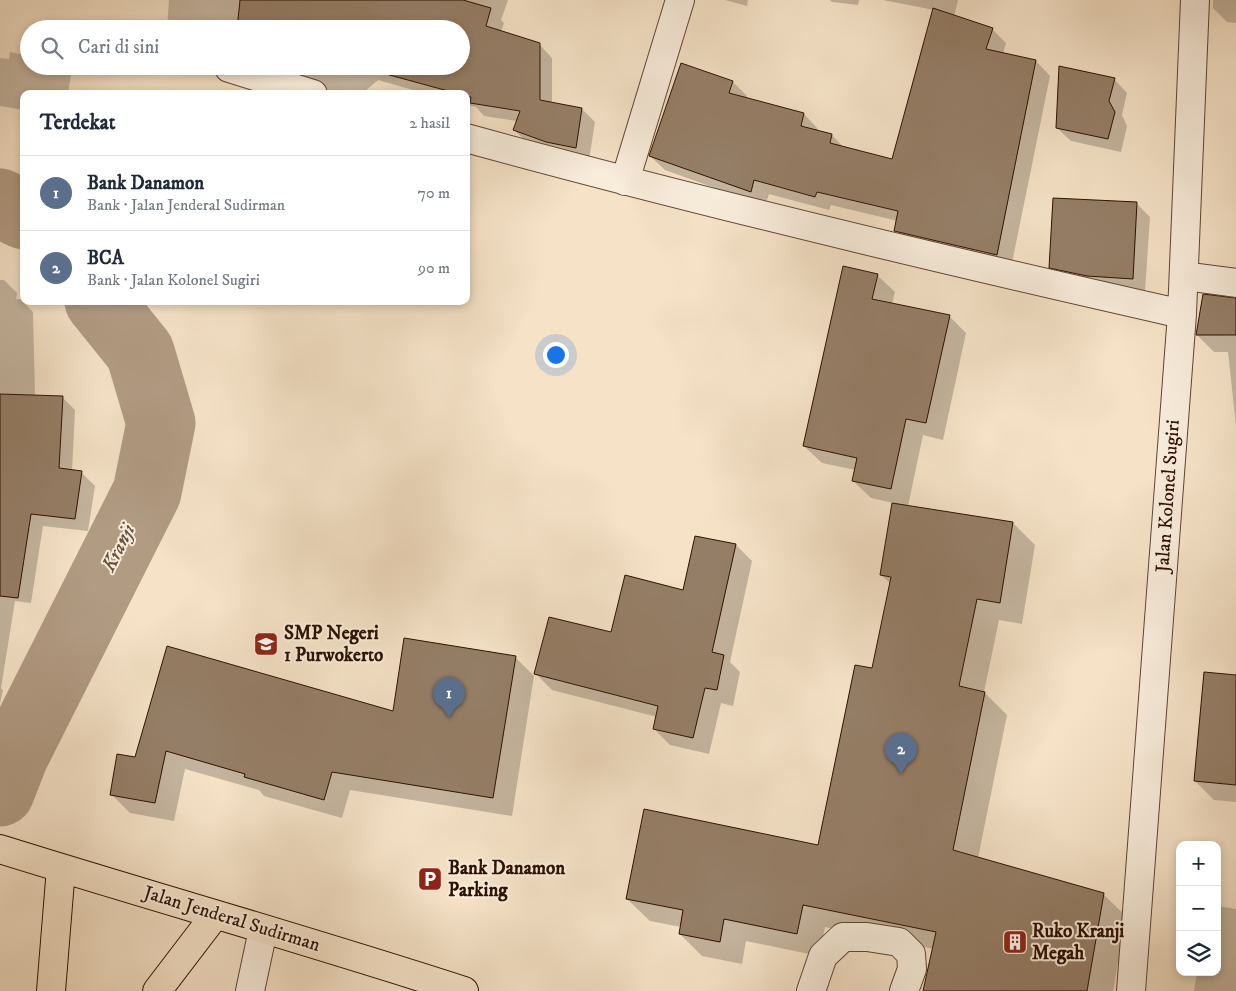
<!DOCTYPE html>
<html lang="id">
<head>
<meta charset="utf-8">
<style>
  :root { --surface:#fff; --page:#f2f2f3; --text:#1f2937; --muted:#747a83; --line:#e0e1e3; --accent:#8f2418 }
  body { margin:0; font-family:"IM FELL DW Pica",serif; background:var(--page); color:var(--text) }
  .controls { position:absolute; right:15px; bottom:15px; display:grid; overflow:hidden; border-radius:10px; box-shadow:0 2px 8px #0003 }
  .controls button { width:45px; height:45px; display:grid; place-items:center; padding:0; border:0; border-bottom:1px solid var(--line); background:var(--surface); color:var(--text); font:25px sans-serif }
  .you { position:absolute; left:555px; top:354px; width:18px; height:18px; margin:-12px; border:4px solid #fff; border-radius:50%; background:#1a73e8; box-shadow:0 0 0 8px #1a73e833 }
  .badge { display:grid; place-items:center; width:32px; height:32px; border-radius:50%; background:var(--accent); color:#fff; font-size:16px; font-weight:700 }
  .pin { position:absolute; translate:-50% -41px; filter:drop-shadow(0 1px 2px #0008) }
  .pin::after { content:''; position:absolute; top:26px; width:18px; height:15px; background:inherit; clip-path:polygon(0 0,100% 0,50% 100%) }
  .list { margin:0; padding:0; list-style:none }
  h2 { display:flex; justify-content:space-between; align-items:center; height:65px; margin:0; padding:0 20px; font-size:21px }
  h2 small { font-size:16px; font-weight:400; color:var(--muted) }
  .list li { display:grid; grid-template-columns:32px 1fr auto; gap:15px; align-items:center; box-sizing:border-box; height:75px; padding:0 20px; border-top:1px solid var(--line) }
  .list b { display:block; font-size:19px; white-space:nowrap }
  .list p { margin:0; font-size:16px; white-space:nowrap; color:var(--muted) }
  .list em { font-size:16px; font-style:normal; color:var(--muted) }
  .icon { flex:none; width:28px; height:28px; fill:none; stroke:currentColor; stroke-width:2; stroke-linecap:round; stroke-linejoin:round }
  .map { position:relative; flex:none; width:1236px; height:991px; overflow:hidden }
  .search { position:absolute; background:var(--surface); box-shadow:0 2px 8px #0003; left:20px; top:20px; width:450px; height:55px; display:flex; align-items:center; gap:12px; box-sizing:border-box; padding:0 18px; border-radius:28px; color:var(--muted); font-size:19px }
  .panel { position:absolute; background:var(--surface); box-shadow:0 2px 8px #0003; left:20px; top:90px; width:450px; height:215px; border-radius:10px }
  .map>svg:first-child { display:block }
</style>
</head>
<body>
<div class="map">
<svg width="1236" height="991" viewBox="0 0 1236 991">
  <rect width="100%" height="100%" fill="#f5e2c7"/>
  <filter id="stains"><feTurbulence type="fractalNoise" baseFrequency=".004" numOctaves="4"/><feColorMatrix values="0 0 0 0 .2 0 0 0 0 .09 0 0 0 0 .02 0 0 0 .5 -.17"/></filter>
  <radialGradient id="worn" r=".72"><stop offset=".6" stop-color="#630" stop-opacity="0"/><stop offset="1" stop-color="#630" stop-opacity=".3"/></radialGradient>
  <path fill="#0003" d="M 169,0 L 508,0 L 501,20 L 504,23 L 501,32 L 539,44 L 552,58 L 552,103 L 582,109 L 595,122 L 589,160 L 528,143 L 514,130 L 517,121 L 484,116 L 476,107 L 466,105 L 466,94 L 427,94 L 378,80 L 362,94 L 329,94 L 329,91 L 250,66 L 461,66 L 461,29 L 167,29 Z
    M 725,0 L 748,0 L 747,6 Z
    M 830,0 L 859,0 L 858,5 L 832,2 Z
    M 883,0 L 958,0 L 954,17 L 992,29 L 1006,43 L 1003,54 L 1036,61 L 1050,76 L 1011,268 L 910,245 L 896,231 L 898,221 L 831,205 L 829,210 L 769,194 L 765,206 L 665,170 L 650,156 L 733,82 L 747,96 L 746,99 L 804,114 L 818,129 L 817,132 L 832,135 L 844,148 L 893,160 L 934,10 Z
    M 1213,0 L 1236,0 L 1236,23 L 1227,22 L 1213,8 Z
    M 10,52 L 29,56 L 29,66 L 63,66 L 71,74 L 68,94 L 24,94 L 24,110 L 0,106 L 0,58 L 9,59 Z
    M 1114,79 L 1127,93 L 1122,115 L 1127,126 L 1121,152 L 1071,141 L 1057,128 Z
    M 1137,204 L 1150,217 L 1145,291 L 1101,289 L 1064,280 L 1050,267 Z
    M 877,275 L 895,292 L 892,304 L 949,316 L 966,333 L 943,440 L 923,435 L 908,506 L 1013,523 L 1035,545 L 1022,624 L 999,620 L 984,692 L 1007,715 L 978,858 L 1103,894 L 1126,916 L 1113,991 L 924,991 L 934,949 L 825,927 L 819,956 L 746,941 L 742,964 L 702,956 L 680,934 L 681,927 L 650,921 L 627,899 L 819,846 L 873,670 L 891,584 L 881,575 L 893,503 L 871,498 L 853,481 L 856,470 L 822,463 L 804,446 Z
    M 0,280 L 4,280 L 17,293 L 16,299 L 20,299 L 33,312 L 35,396 L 62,397 L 75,410 L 72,471 L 82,473 L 95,486 L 88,531 L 43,526 L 31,603 L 15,601 L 1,688 L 3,690 L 0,703 Z
    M 1236,299 L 1236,426 L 1228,352 L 1214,352 L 1197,335 Z
    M 696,537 L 736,545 L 752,561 L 730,662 L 740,672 L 733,706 L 721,703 L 709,754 L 670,745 L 654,729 L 657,717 L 552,690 L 536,674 L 684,591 Z
    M 168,647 L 394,712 L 515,657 L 534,676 L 512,816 L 350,790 L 342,818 L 264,796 L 259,790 L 185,769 L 174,821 L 130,813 L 111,794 L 136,759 Z
    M 1236,676 L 1236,802 L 1214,800 L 1195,781 Z
    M 1217,906 L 1236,909 L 1236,991 L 1194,991 L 1197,972 L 1217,972 Z"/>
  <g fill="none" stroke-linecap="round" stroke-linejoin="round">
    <path stroke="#b19b83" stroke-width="69" d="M 0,203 L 24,215
      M 0,792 L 14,756 L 147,492 L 161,423 L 140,352 L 99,301"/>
  </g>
  <path fill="#957e67" stroke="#2d1100" d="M 240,0 L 463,0 L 491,8 L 486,26 L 540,43 L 540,100 L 582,108 L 576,148 L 546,142 L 513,130 L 520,111 L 470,103 L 471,97 L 466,96 L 466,94 L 459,94 L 375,71 L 349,66 L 461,66 L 461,29 L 237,29 Z
    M 933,8 L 993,28 L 986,49 L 1036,60 L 997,255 L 894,231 L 898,211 L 817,192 L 815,197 L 754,180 L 751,192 L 649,156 L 681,63 L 733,81 L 729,93 L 804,113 L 801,126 L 832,134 L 830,143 L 892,159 Z
    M 1059,66 L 1115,78 L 1109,101 L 1115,112 L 1108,139 L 1056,128 Z
    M 1053,198 L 1137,202 L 1133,279 L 1087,276 L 1049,268 Z
    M 843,266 L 878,274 L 872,299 L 950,315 L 926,423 L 906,419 L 891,489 L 852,481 L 857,458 L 803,446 Z
    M 1203,294 L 1236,298 L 1236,335 L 1196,335 Z
    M 0,394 L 63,396 L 59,468 L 82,471 L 75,519 L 31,514 L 18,598 L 0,596 Z
    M 892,503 L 1013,522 L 1000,603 L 977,599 L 959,686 L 985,692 L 953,850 L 1104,893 L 1087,991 L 923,991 L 936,932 L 803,905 L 797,934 L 724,919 L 720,942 L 679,934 L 683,910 L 626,899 L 644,809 L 818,845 L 855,665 L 872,668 L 891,577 L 880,575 Z
    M 695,536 L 736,544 L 712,652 L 724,655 L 717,690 L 705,688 L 693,738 L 653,729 L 658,706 L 534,674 L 549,617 L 611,632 L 625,575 L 683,590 Z
    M 404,638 L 516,656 L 493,798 L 332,772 L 324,800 L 244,777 L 245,774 L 166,751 L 155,803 L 110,795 L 117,754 L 135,757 L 167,646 L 393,711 Z
    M 1204,672 L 1236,675 L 1236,785 L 1194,781 Z"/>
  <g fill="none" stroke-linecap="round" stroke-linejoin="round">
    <defs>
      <path id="minor" d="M 229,68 L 313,94
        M 466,138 C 703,203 943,260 1182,314
        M 625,181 L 680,0
        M 1184,276 L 1236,283
        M 250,991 L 263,930
        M 811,991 L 823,956 L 843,937 L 867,937 L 899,942 L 911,954 L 912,969 L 904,991
        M 1131,991 L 1182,314 L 1195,0"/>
      <path id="major" d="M 0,849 C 154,897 310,941 464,991
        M 51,991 L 61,868
        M 157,991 L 215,915"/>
    </defs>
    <use href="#minor" stroke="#5f4532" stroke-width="30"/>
    <use href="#major" stroke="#2d1100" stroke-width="30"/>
    <use href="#minor" stroke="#f8ecdb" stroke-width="28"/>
    <use href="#major" stroke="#f5e2c7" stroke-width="28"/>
  </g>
  <defs>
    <symbol id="school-square" viewBox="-11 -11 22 22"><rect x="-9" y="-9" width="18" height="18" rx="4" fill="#8f2418" stroke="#f8ecdb"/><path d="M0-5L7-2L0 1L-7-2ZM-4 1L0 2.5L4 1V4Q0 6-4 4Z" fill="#fff"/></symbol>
    <symbol id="parking-square" viewBox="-11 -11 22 22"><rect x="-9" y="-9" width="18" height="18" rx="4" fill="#8f2418" stroke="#f8ecdb"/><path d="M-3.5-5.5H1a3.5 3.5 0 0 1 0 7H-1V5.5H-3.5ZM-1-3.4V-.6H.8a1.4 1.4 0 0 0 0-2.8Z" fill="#fff"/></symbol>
    <symbol id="building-square" viewBox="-11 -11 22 22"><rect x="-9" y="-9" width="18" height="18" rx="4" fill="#8f2418" stroke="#f8ecdb"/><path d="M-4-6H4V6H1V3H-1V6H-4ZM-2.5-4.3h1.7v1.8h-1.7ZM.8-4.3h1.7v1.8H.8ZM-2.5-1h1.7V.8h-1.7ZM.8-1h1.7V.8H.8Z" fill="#fff"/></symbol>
  </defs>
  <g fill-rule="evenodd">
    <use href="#school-square" x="252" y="630" width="28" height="28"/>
    <use href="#parking-square" x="416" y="865" width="28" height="28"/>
    <use href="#building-square" x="1001" y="928" width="28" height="28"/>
  </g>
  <g text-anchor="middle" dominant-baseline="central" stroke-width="4" stroke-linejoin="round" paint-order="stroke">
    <g font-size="19" fill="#2d1100" stroke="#f8ecdb">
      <text transform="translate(1168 496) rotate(-86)">Jalan Kolonel Sugiri</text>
      <text transform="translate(232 919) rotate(17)">Jalan Jenderal Sudirman</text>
    </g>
    <g font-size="19" font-weight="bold" fill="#2d1100" stroke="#f8ecdb" text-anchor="start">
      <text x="284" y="633">SMP Negeri<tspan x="284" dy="22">1 Purwokerto</tspan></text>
      <text x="448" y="868">Bank Danamon<tspan x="448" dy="22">Parking</tspan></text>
      <text x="1032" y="931">Ruko Kranji<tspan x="1032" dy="22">Megah</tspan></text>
    </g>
    <g font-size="20" font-style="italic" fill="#684f3b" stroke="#f8ecdb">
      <text transform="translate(119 548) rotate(-63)">Kranji</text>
    </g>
  </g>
  <rect width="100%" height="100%" filter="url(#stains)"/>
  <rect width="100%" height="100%" fill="url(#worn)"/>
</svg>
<div class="controls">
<button>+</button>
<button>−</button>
<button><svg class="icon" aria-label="layers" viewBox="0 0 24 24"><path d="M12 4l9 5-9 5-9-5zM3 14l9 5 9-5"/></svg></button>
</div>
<div class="you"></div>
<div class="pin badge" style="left:449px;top:718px;background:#5c6f8a">1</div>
<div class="pin badge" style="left:901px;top:774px;background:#5c6f8a">2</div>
<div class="search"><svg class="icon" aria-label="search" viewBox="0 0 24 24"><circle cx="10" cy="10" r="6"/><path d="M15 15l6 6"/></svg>Cari di sini</div>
<section class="panel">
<h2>Terdekat<small>2 hasil</small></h2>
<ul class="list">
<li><span class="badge" style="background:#5c6f8a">1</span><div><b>Bank Danamon</b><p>Bank · Jalan Jenderal Sudirman</p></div><em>70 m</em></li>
<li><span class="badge" style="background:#5c6f8a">2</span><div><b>BCA</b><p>Bank · Jalan Kolonel Sugiri</p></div><em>90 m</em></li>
</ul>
</section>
</div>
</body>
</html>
